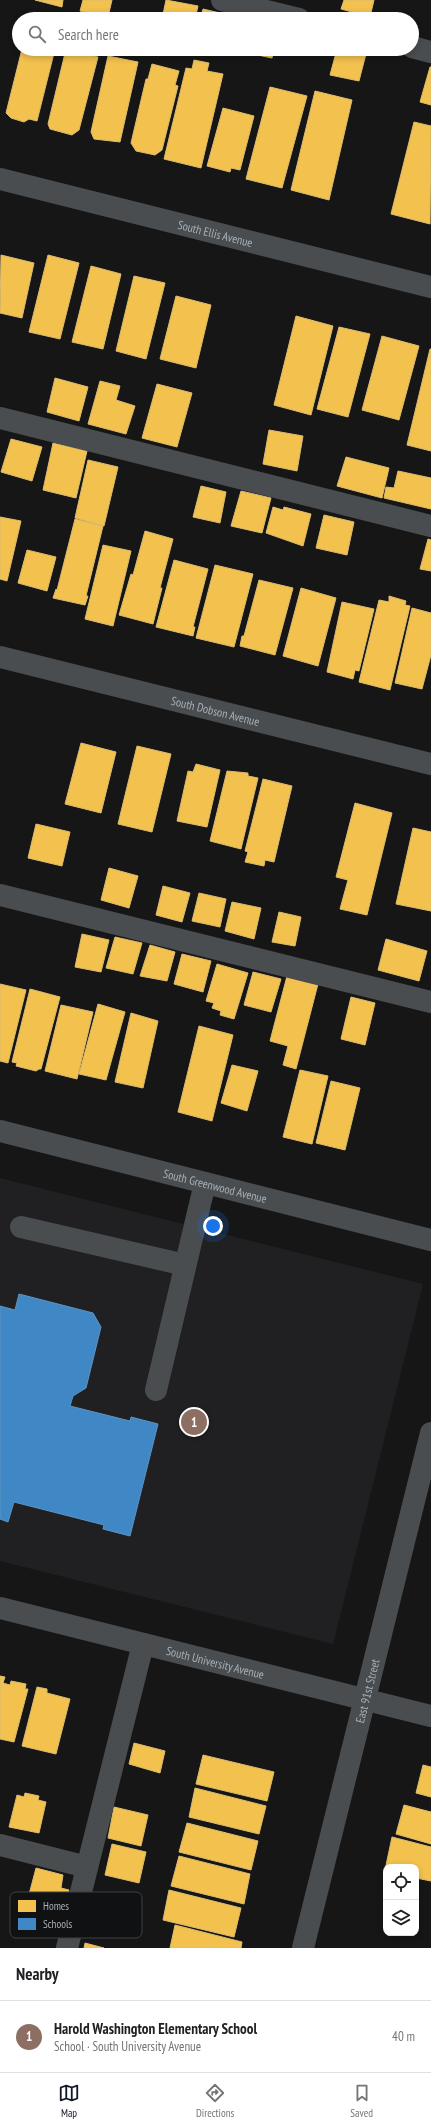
<!DOCTYPE html>
<html lang="en">
<head>
<meta charset="utf-8">
<style>
  :root { --surface:#fff; --page:#f6f6f6; --text:#202124; --muted:#757577; --line:#e0e0e0; --accent:#111827 }
  body { margin:0; font-family:"PT Sans Narrow",sans-serif; background:var(--page); color:var(--text) }
  .controls { position:absolute; right:12px; bottom:12px; display:grid; overflow:hidden; border-radius:8px; box-shadow:0 2px 6px #0003 }
  .controls button { width:36px; height:36px; display:grid; place-items:center; padding:0; border:0; border-bottom:1px solid var(--line); background:var(--surface); color:var(--text); font:20px sans-serif }
  .you { position:absolute; left:213px; top:1226px; width:14px; height:14px; margin:-10px; border:3px solid #fff; border-radius:50%; background:#1a73e8; box-shadow:0 0 0 6px #1a73e833 }
  .badge { display:grid; place-items:center; width:26px; height:26px; border-radius:50%; background:var(--accent); color:#fff; font-size:13px; font-weight:700 }
  .pin { position:absolute; translate:-50% -50%; border:2px solid #fff; box-shadow:0 1px 4px #0006 }
  .list { margin:0; padding:0; list-style:none }
  h2 { display:flex; justify-content:space-between; align-items:center; height:52px; margin:0; padding:0 16px; font-size:17px }
  h2 small { font-size:13px; font-weight:400; color:var(--muted) }
  .list li { display:grid; grid-template-columns:26px 1fr auto; gap:12px; align-items:center; box-sizing:border-box; height:72px; padding:0 16px; border-top:1px solid var(--line) }
  .list b { display:block; font-size:15px; white-space:nowrap }
  .list p { margin:0; font-size:13px; white-space:nowrap; color:var(--muted) }
  .list em { font-size:13px; font-style:normal; color:var(--muted) }
  .icon { flex:none; width:22px; height:22px; fill:none; stroke:currentColor; stroke-width:2; stroke-linecap:round; stroke-linejoin:round }
  .map { position:relative; flex:none; width:431px; height:1948px; overflow:hidden }
  .search { position:absolute; background:var(--surface); box-shadow:0 2px 6px #0003; left:12px; right:12px; top:12px; height:44px; display:flex; align-items:center; gap:10px; box-sizing:border-box; padding:0 14px; border-radius:22px; color:var(--muted); font-size:15px }
  .sheet { height:124px; background:var(--surface) }
  nav { display:flex; justify-content:space-around; align-items:center; box-sizing:border-box; height:56px; border-top:1px solid var(--line); background:var(--surface); font-size:11px; color:var(--muted) }
  nav a { display:grid; justify-items:center; gap:2px }
  nav .on { color:var(--accent) }
  .map>svg:first-child { display:block }
</style>
</head>
<body>
<div class="map">
<svg width="431" height="1948" viewBox="0 0 431 1948">
  <rect width="100%" height="100%" fill="#161616"/>
  <path fill="#202022" d="M 0,1178 L 423,1284 L 333,1644 L 0,1561 Z"/>
  <path fill="#f2c14e" stroke="#dcbc6e" d="M 35,0 L 63,0 L 62,7 Z
    M 83,0 L 112,0 L 108,17 L 80,11 Z
    M 166,0 L 198,6 L 195,19 L 162,19 Z
    M 344,0 L 374,0 L 370,17 L 341,9 Z
    M 203,9 L 233,16 L 233,19 L 200,19 Z
    M 22,49 L 55,49 L 37,121 L 29,119 L 24,122 L 11,118 L 6,113 Z
    M 66,49 L 79,49 L 94,52 L 93,56 L 98,57 L 79,130 L 72,135 L 50,129 L 48,124 Z
    M 243,49 L 274,49 L 272,58 L 243,52 Z
    M 337,49 L 367,50 L 359,81 L 330,75 Z
    M 108,56 L 138,62 L 120,142 L 94,139 L 91,132 Z
    M 194,60 L 209,63 L 207,71 L 223,74 L 201,168 L 164,159 L 186,68 L 192,69 Z
    M 152,64 L 179,71 L 175,85 L 178,86 L 162,150 L 155,155 L 136,151 L 131,143 L 146,79 L 148,79 Z
    M 430,67 L 431,67 L 431,105 L 420,102 Z
    M 270,87 L 307,96 L 282,188 L 246,179 Z
    M 315,91 L 352,100 L 329,200 L 291,190 Z
    M 223,108 L 254,116 L 240,170 L 231,168 L 230,172 L 207,166 Z
    M 414,122 L 431,126 L 430,224 L 391,214 Z
    M 1,255 L 34,263 L 22,318 L 0,313 Z
    M 48,255 L 79,263 L 60,339 L 29,332 Z
    M 91,266 L 121,274 L 103,349 L 72,342 Z
    M 134,276 L 165,283 L 146,359 L 116,351 Z
    M 176,296 L 211,305 L 196,368 L 160,359 Z
    M 296,316 L 333,326 L 311,415 L 274,405 Z
    M 339,327 L 370,334 L 348,417 L 317,409 Z
    M 382,336 L 419,346 L 399,420 L 362,410 Z
    M 430,349 L 431,349 L 431,451 L 407,445 Z
    M 55,378 L 88,387 L 79,421 L 47,412 Z
    M 100,381 L 120,386 L 116,400 L 135,406 L 126,434 L 88,424 Z
    M 157,384 L 192,393 L 177,447 L 142,438 Z
    M 269,430 L 303,436 L 297,471 L 263,464 Z
    M 11,439 L 42,447 L 32,481 L 1,472 Z
    M 53,443 L 87,451 L 76,498 L 43,490 Z
    M 346,457 L 389,468 L 382,498 L 337,486 Z
    M 88,460 L 118,467 L 104,526 L 75,518 Z
    M 398,471 L 431,478 L 431,509 L 384,498 L 386,487 L 394,488 Z
    M 201,486 L 226,492 L 220,523 L 193,517 Z
    M 241,491 L 271,498 L 262,533 L 231,526 Z
    M 273,507 L 283,510 L 284,507 L 311,514 L 303,546 L 266,533 Z
    M 324,515 L 354,522 L 347,555 L 316,548 Z
    M 0,517 L 21,521 L 7,581 L 0,579 Z
    M 75,519 L 103,526 L 86,596 L 88,596 L 85,605 L 53,598 L 56,589 L 57,590 Z
    M 145,531 L 173,539 L 160,588 L 162,588 L 153,624 L 119,615 L 131,574 L 133,575 Z
    M 428,539 L 431,540 L 431,571 L 420,569 Z
    M 103,545 L 131,551 L 113,626 L 85,619 Z
    M 27,550 L 56,557 L 47,591 L 18,583 Z
    M 174,560 L 208,569 L 193,627 L 195,627 L 193,636 L 156,627 Z
    M 215,565 L 253,574 L 234,647 L 196,638 Z
    M 259,580 L 293,588 L 275,655 L 240,646 L 242,636 L 244,636 Z
    M 301,588 L 336,598 L 318,666 L 283,656 Z
    M 389,596 L 406,601 L 405,605 L 410,606 L 390,690 L 359,682 L 379,600 L 389,602 Z
    M 342,602 L 374,609 L 359,671 L 355,670 L 353,679 L 327,672 Z
    M 412,608 L 431,613 L 431,655 L 422,689 L 395,683 Z
    M 81,743 L 116,752 L 101,813 L 65,804 Z
    M 137,746 L 171,754 L 152,832 L 118,824 Z
    M 196,764 L 220,770 L 207,827 L 177,821 L 188,771 L 193,772 Z
    M 227,771 L 248,773 L 248,776 L 258,778 L 241,849 L 210,841 Z
    M 263,779 L 292,786 L 274,862 L 265,860 L 264,866 L 245,862 L 248,852 L 245,851 Z
    M 355,803 L 392,813 L 367,915 L 340,909 L 348,880 L 336,877 Z
    M 36,824 L 70,832 L 62,866 L 28,858 Z
    M 413,828 L 431,832 L 431,911 L 396,904 Z
    M 109,868 L 138,876 L 129,908 L 101,900 Z
    M 163,886 L 190,893 L 182,922 L 156,915 Z
    M 199,893 L 226,899 L 220,927 L 192,921 Z
    M 232,902 L 261,908 L 254,939 L 225,931 Z
    M 279,912 L 301,917 L 295,946 L 272,942 Z
    M 82,934 L 109,940 L 101,972 L 75,967 Z
    M 115,937 L 142,943 L 133,974 L 106,968 Z
    M 386,939 L 427,951 L 419,981 L 378,970 Z
    M 150,945 L 175,952 L 167,981 L 140,976 Z
    M 182,954 L 211,961 L 203,992 L 174,984 Z
    M 217,964 L 248,973 L 234,1019 L 220,1015 L 221,1011 L 212,1008 L 214,1003 L 206,1001 Z
    M 253,972 L 281,979 L 271,1012 L 244,1005 Z
    M 287,976 L 318,984 L 296,1069 L 283,1065 L 288,1046 L 270,1041 Z
    M 0,984 L 26,990 L 8,1063 L 0,1061 Z
    M 30,989 L 60,997 L 41,1069 L 39,1069 L 36,1071 L 16,1066 L 17,1063 L 12,1062 Z
    M 351,997 L 375,1003 L 365,1045 L 341,1039 Z
    M 98,1004 L 125,1012 L 106,1080 L 79,1074 Z
    M 61,1005 L 93,1012 L 77,1079 L 45,1071 Z
    M 131,1013 L 158,1021 L 143,1088 L 115,1082 Z
    M 199,1026 L 233,1035 L 212,1121 L 178,1112 Z
    M 232,1065 L 258,1071 L 247,1111 L 221,1103 Z
    M 300,1070 L 328,1076 L 312,1144 L 283,1137 Z
    M 331,1081 L 360,1088 L 345,1150 L 316,1143 Z
    M 0,1676 L 5,1677 L 3,1683 L 10,1685 L 11,1681 L 26,1684 L 25,1689 L 28,1689 L 14,1742 L 0,1739 Z
    M 37,1687 L 47,1689 L 47,1693 L 70,1699 L 56,1754 L 22,1746 Z
    M 134,1743 L 165,1751 L 160,1773 L 129,1764 Z
    M 203,1755 L 274,1772 L 267,1801 L 196,1784 Z
    M 423,1765 L 431,1767 L 431,1797 L 416,1793 Z
    M 195,1788 L 266,1806 L 259,1834 L 189,1817 Z
    M 25,1793 L 39,1796 L 38,1800 L 46,1802 L 39,1833 L 9,1827 L 17,1795 L 24,1797 Z
    M 404,1805 L 431,1812 L 431,1844 L 396,1834 Z
    M 114,1807 L 148,1815 L 141,1846 L 108,1838 Z
    M 187,1823 L 258,1841 L 251,1870 L 179,1852 Z
    M 392,1837 L 431,1847 L 431,1881 L 416,1878 L 416,1867 L 386,1867 L 385,1870 Z
    M 112,1844 L 146,1852 L 139,1883 L 105,1875 Z
    M 179,1856 L 250,1874 L 244,1904 L 171,1886 Z
    M 36,1868 L 63,1875 L 61,1888 L 69,1890 L 56,1935 L 21,1925 Z
    M 169,1890 L 241,1908 L 234,1937 L 163,1920 Z
    M 175,1925 L 242,1942 L 241,1948 L 170,1948 Z
    M 85,1943 L 104,1948 L 84,1948 Z"/>
  <path fill="#3f88c5" stroke="#5e94c1" d="M 19,1294 L 93,1313 L 101,1327 L 86,1388 L 73,1396 L 70,1406 L 130,1421 L 131,1417 L 158,1424 L 130,1536 L 103,1529 L 104,1525 L 14,1502 L 8,1522 L 0,1519 L 0,1306 L 15,1310 Z"/>
  <g fill="none" stroke-linecap="round" stroke-linejoin="round">
    <g stroke="#4a4d4f" stroke-width="22">
      <path d="M 222,0 L 299,19"/>
      <path d="M 412,47 L 431,52"/>
      <path id="s1" d="M 0,179 L 431,287"/>
      <path d="M 0,418 L 431,526"/>
      <path id="s2" d="M 0,657 L 431,764"/>
      <path d="M 0,895 L 431,1002"/>
      <path id="s3" d="M 0,1131 L 431,1240"/>
      <path d="M 21,1227 L 185,1265"/>
      <path d="M 156,1390 L 205,1183"/>
      <path id="s4" d="M 0,1608 L 431,1716"/>
      <path d="M 0,1845 L 87,1867"/>
      <path d="M 67,1948 L 143,1644"/>
      <path id="s5" d="M 303,1948 L 431,1433"/>
    </g>
  </g>
  <g text-anchor="middle" dominant-baseline="central" stroke-width="4" stroke-linejoin="round" paint-order="stroke">
    <g font-size="12" fill="#a7b0b7" stroke="#101112">
      <text stroke="none"><textPath href="#s1" startOffset="222">South Ellis Avenue</textPath></text>
      <text stroke="none"><textPath href="#s2" startOffset="222">South Dobson Avenue</textPath></text>
      <text stroke="none"><textPath href="#s3" startOffset="222">South Greenwood Avenue</textPath></text>
      <text stroke="none"><textPath href="#s4" startOffset="222">South University Avenue</textPath></text>
      <text stroke="none"><textPath href="#s5" startOffset="265">East 91st Street</textPath></text>
    </g>
  </g>
  <rect x="10" y="1892" width="132" height="46" rx="6" fill="#101112" stroke="#3d4144" stroke-width="1"/>
  <rect x="18" y="1900" width="18" height="12" fill="#f2c14e"/>
  <rect x="18" y="1918" width="18" height="12" fill="#3f88c5"/>
  <g font-size="11" fill="#a7b0b7">
    <text x="43" y="1910">Homes</text>
    <text x="43" y="1928">Schools</text>
  </g>
</svg>
<div class="controls">
<button><svg class="icon" aria-label="locate" viewBox="0 0 24 24"><circle cx="12" cy="12" r="6"/><path d="M12 2v4M12 18v4M2 12h4M18 12h4"/></svg></button>
<button><svg class="icon" aria-label="layers" viewBox="0 0 24 24"><path d="M12 4l9 5-9 5-9-5zM3 14l9 5 9-5"/></svg></button>
</div>
<div class="you"></div>
<div class="pin badge" style="left:194px;top:1422px;background:#8d6e63">1</div>
<div class="search"><svg class="icon" aria-label="search" viewBox="0 0 24 24"><circle cx="10" cy="10" r="6"/><path d="M15 15l6 6"/></svg>Search here</div>
</div>
<section class="sheet">
<h2>Nearby<small></small></h2>
<ul class="list">
<li><span class="badge" style="background:#8d6e63">1</span><div><b>Harold Washington Elementary School</b><p>School · South University Avenue</p></div><em>40 m</em></li>
</ul>
</section>
<nav>
<a class="on"><svg class="icon" aria-label="map" viewBox="0 0 24 24"><path d="M3 6l6-2 6 2 6-2v14l-6 2-6-2-6 2zM9 4v14M15 6v14"/></svg>Map</a>
<a><svg class="icon" aria-label="directions" viewBox="0 0 24 24"><path d="M12 3l9 9-9 9-9-9zM9 14v-3h6M13 9l2 2-2 2"/></svg>Directions</a>
<a><svg class="icon" aria-label="saved" viewBox="0 0 24 24"><path d="M7 4h10v16l-5-4-5 4z"/></svg>Saved</a>
</nav>
</body>
</html>
